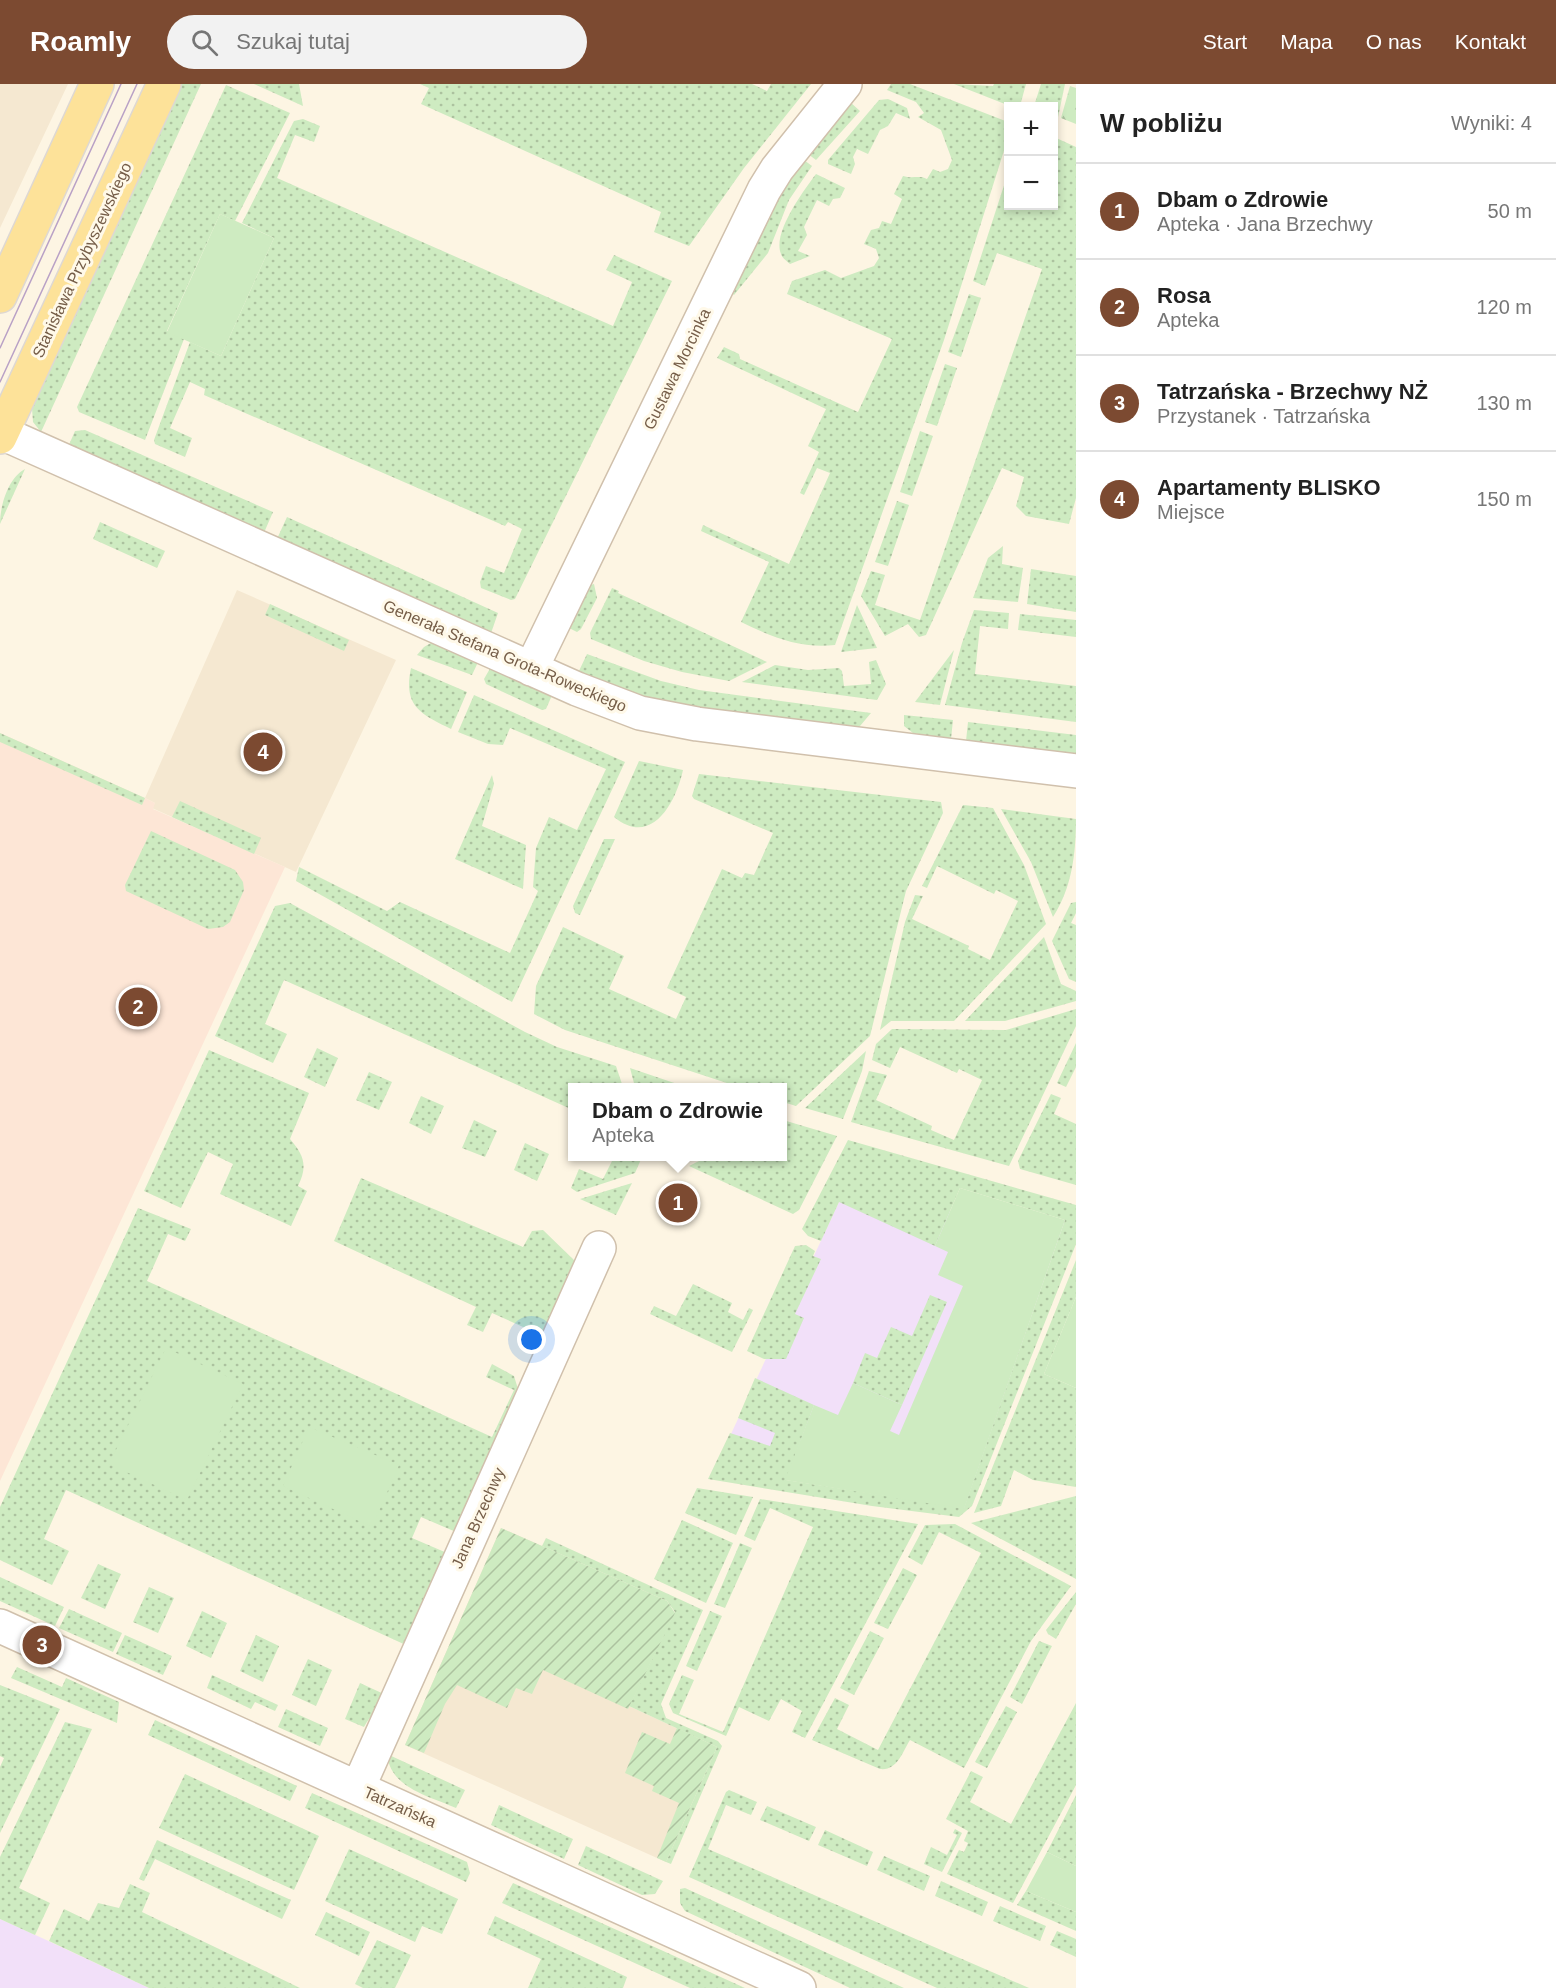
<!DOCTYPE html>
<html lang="pl">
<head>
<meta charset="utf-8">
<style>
  :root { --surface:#fff; --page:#f2f2f2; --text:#222; --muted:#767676; --line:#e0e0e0; --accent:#7c4a31 }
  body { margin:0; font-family:Arial,sans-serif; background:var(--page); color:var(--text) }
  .controls { position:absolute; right:18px; top:18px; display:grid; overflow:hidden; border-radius:0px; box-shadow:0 3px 9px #0003 }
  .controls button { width:54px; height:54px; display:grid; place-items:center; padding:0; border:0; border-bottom:2px solid var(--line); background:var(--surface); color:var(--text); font:30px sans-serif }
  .you { position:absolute; left:532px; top:1256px; width:21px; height:21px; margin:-15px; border:4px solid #fff; border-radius:50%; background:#1a73e8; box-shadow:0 0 0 9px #1a73e833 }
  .badge { display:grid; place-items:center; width:39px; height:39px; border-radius:50%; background:var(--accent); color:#fff; font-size:20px; font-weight:700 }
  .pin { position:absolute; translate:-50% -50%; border:3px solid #fff; box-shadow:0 2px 6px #0006 }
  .popup { position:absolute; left:568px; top:999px; width:219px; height:78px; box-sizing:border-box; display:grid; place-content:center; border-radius:0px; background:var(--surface); filter:drop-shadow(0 2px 4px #0005); font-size:20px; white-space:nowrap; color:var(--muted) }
  .popup b { font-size:22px; color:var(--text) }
  .popup::after { content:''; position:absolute; left:50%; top:100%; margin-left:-12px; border:12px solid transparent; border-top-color:var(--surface) }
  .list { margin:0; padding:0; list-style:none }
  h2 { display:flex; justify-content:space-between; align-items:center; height:78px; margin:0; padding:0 24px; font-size:26px }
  h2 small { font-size:20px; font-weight:400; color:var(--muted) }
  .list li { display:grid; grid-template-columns:39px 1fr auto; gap:18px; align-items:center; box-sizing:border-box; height:96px; padding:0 24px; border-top:2px solid var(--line) }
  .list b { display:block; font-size:22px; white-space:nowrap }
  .list p { margin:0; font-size:20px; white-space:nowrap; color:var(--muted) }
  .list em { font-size:20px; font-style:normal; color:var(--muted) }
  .icon { flex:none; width:33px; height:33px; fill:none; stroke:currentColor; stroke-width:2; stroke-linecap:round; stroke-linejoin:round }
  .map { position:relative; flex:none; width:1076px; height:1904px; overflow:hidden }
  header { display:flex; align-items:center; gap:36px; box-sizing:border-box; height:84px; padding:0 30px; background:var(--accent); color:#fff }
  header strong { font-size:28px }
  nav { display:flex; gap:33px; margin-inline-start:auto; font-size:21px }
  .search { width:420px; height:54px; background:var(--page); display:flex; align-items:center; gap:15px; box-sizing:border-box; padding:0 21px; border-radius:33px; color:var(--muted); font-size:22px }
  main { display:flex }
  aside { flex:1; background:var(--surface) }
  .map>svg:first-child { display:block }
</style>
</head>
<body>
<header>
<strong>Roamly</strong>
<div class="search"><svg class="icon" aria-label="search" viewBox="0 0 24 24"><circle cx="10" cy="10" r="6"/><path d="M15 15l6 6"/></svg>Szukaj tutaj</div>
<nav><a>Start</a><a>Mapa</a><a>O nas</a><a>Kontakt</a></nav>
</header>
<main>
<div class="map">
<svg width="1076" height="1904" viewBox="0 0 1076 1904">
  <defs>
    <pattern id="grass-dots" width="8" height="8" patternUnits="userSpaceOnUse" patternTransform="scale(1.5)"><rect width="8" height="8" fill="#ceebc1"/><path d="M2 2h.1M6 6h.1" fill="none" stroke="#acc29f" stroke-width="1.8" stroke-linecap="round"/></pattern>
    <pattern id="forest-firs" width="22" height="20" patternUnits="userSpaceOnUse" patternTransform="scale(1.5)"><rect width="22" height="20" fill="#ceebc1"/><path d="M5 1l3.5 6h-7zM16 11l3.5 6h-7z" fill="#acc29f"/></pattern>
    <pattern id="garden-furrows" width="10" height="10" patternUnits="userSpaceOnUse" patternTransform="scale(1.5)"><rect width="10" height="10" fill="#ceebc1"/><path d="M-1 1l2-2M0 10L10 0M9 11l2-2" fill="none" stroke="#acc29f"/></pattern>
  </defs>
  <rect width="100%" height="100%" fill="#fdf5e3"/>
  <path fill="#f5e8d1" d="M 0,0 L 68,0 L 0,144 Z
    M 237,506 L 396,576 L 296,788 L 152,724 L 155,719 L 145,714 Z
    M 501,1444 L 667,1517 L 629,1622 L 717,1663 L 666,1778 L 405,1661 Z"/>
  <path fill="#fde6d6" d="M 0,649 L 145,714 L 155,719 L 153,725 L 285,783 L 0,1397 Z"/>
  <path fill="#f2e0f9" d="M 839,1118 L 1065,1136 L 964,1425 L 717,1380 Z
    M 0,1835 L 42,1854 L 149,1904 L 0,1904 Z"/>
  <path fill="url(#grass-dots)" d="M 182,0 L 201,0 L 41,348 L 33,338 L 32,324 Z
    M 254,0 L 299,0 L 303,22 Z
    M 420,0 L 752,0 L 767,7 L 771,0 L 811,0 L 744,84 L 689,162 L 654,148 L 661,128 L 421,20 L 429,4 Z
    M 891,0 L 910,0 L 1008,38 L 1008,54 L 944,256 L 835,561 C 801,565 772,553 741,538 L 769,478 L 701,447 L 703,441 L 789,480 L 830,389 L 817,384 L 804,411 L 800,409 L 819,368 L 808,362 L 826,325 L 717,274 L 724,263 L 739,270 L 740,275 L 858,328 L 892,255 L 787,210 L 792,197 L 825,186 L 841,194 L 874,182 L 879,174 L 876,165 L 864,160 L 871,146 L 879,144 L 882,137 L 891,140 L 902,115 L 894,110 L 903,92 C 912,95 919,91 927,95 L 933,85 L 940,88 L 948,85 L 952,76 L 941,46 L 918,33 L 924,29 L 916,18 L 887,6 Z
    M 954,0 L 993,2 L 994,0 L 1026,0 L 1020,22 L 1010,22 Z
    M 1041,0 L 1065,0 L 1057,38 L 1054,37 L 1054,22 L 1034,22 Z
    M 226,1 L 290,29 L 235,137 L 220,130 L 167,247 L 184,255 L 145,356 L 79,328 L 77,323 Z
    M 888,15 L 907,24 L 910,35 L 896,29 L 888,42 L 880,46 L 868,70 L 857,65 L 853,73 L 855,80 L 851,90 L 828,80 L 828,76 L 879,16 Z
    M 850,18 L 860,27 L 816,76 L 808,70 Z
    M 303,35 L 320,42 L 314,58 L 295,51 L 277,94 L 613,242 L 632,198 L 606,186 L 614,171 L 672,197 L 515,515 L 511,516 L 481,504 L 480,498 L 486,482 L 504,489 L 522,445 L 508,438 L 505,442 L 204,311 L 205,305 L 190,298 L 170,344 L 192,354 L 185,373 L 155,360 L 154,356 L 190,258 L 221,272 L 274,154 L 242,139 L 294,37 Z
    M 1054,53 L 1076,63 L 1076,414 L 1069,440 L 1026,432 L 1016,422 L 1024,393 L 1002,384 L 926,551 L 919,553 L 908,540 L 885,552 L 861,512 L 871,487 L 885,491 L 875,521 L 920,536 L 1042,185 L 997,169 L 985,202 L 973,197 L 1008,89 L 1008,122 L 1054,122 Z
    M 804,76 L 812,82 L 789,116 L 768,169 L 734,211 L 731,208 L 780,107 Z
    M 816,90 L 845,104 L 840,114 L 833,115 L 829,122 L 817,116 L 804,143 L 807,151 L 798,167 L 810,172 L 790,180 C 788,178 782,174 781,170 C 772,149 804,106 816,90 Z
    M 969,210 L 981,214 L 961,273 L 948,268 Z
    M 945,280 L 957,284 L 937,342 L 925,338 Z
    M 85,346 L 273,428 L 263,451 L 68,363 L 75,347 Z
    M 920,347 L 933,352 L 912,412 L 900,408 Z
    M 25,385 L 0,440 C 0,422 8,394 25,385 Z
    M 897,417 L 909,421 L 888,482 L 875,478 Z
    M 287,433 L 498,529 L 490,552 L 276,457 Z
    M 100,438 L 165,467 L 157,484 L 93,455 Z
    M 1003,462 L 1002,480 L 1023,484 L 1018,518 L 973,514 L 988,474 Z
    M 1031,485 L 1076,492 L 1076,528 L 1027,520 Z
    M 594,500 L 597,514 L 581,545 L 577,548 L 567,543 L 587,502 Z
    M 612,504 L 619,507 L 618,509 L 767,578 L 729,597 L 682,588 L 644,577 L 591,555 L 590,549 Z
    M 270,520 L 349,556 L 344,567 L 265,531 Z
    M 857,521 L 877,564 L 841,568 Z
    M 974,526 L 1009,529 L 1008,545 L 980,542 L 975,590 L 1076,602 L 1076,638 L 945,621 L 962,559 Z
    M 1020,530 L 1076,536 L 1076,553 L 1018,546 Z
    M 436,556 L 479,576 L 472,591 L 417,571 L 424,563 Z
    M 954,566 L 940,621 L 915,618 Z
    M 587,570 L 661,597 L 699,606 L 871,629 L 860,642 L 845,642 L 673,620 L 643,613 L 578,589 Z
    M 876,576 L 886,600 L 877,616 L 742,598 L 775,581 L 808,586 L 839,584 L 842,587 L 844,602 L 871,600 L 869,578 Z
    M 492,581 L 553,609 L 546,625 L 542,626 L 486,600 L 484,595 Z
    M 411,584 L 467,608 L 451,645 C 420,630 403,622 411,584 Z
    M 474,611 L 625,678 L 512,918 L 296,797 L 299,783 L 387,827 L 400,818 L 510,869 L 538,807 L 533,803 L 536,764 L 549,733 L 577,746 L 606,685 L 510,644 L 503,661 L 488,660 L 458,648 Z
    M 904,631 L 953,636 L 951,655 L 913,649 L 904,642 Z
    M 968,638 L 1076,651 L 1076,671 L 966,657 Z
    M 0,649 L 145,714 L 142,721 L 0,658 Z
    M 639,677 L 683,686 C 676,718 652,764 614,733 Z
    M 699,690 L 941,718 L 943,729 L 906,807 L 870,952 L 796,1022 L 783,1018 L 783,1004 L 739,1003 L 565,946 L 534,930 L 536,902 L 563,843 L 624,872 L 609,905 L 676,935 L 686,913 L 667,904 L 722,785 L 742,794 L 745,789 L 754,791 L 773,749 L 694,715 L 692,712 Z
    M 492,691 L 494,700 L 482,742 L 526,761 L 523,805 L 455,775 Z
    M 180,717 L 261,754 L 254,770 L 172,733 Z
    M 963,721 L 993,724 L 1024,781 L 1046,840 L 954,937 L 891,937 L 880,946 L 905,838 L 915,811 L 923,812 L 912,835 L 969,862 L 968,865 L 990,876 L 1018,817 L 996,806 L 994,810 L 937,782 L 927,804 L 922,802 Z
    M 1001,725 L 1076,735 C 1076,769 1072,804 1053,833 L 1031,778 Z
    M 151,747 L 235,786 L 243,798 L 244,806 L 230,838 L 223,843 L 208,845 L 126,807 L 125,801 Z
    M 604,755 L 615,755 L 580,831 L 575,829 L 573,822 Z
    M 1076,818 L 1076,829 L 1071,839 L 1076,841 L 1076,898 L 1069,895 L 1052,857 L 1071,819 Z
    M 290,819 L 525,948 L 557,963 L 616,982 L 623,1003 L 573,1004 L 573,1026 L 284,896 L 265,940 L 287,950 L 273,979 L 215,952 L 275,822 Z
    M 1044,853 L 1061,900 L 1076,907 L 1076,917 L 1005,937 L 965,937 Z
    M 1076,925 L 1076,942 L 1009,1082 L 851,1038 L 869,987 L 887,991 L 876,1016 L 932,1042 L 931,1046 L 954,1056 L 982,996 L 959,985 L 957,989 L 900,963 L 890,984 L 872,976 L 876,960 L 892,945 L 1006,946 Z
    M 1076,959 L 1076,983 L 1066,1003 L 1057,999 Z
    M 317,964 L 338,974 L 325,1003 L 304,993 Z
    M 209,966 L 309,1009 L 290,1055 C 304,1071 308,1082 298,1102 L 307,1107 L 291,1142 L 220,1110 L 233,1080 L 208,1068 L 181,1124 L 144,1107 Z
    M 866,967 L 862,987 L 843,1035 L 805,1024 Z
    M 630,984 L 686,1003 L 635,1003 Z
    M 369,988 L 392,998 L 379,1026 L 356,1016 Z
    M 1051,1010 L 1061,1014 L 1054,1030 L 1076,1040 L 1076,1101 L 1020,1085 L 1018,1077 Z
    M 421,1012 L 444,1022 L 431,1050 L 409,1039 Z
    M 474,1036 L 497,1047 L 485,1073 L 462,1064 Z
    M 783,1036 L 837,1052 L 799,1126 L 793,1130 L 689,1082 L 707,1073 L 783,1072 Z
    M 848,1056 L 1076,1121 L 1076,1160 L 972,1422 L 959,1433 L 872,1422 L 708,1395 L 730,1349 L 770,1362 L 775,1349 L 738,1334 L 755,1294 L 814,1321 L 786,1396 L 964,1424 L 1065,1136 L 960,1104 L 935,1162 L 839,1118 L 821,1157 L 808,1152 L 802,1145 Z
    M 525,1059 L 549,1070 L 537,1097 L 514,1086 Z
    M 614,1073 L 642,1073 L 635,1089 L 577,1108 L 571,1104 L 579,1085 L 603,1095 Z
    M 361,1094 L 523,1163 L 532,1147 L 543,1146 L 575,1177 L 543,1252 L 492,1229 L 483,1248 L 467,1241 L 476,1223 L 334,1157 Z
    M 632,1099 L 616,1131 L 580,1115 Z
    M 138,1124 L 191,1145 L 185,1157 L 168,1150 L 147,1197 L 492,1353 L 514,1306 L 486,1293 L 492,1280 L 514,1292 L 518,1305 L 485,1383 L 482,1382 L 481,1390 L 456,1448 L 421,1433 L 412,1454 L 447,1469 L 408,1562 L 66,1406 L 44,1455 L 69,1467 L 52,1501 L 0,1476 L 0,1423 Z
    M 806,1161 L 815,1167 L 813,1172 L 821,1175 L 795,1230 L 804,1234 L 786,1275 L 764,1275 L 747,1267 L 795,1162 Z
    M 1076,1176 L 1076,1213 L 1044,1290 L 1076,1304 L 1076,1403 L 1033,1396 L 1014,1386 L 1001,1422 L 974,1429 Z
    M 693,1200 L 732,1219 L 728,1228 L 743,1236 L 749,1224 L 753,1226 L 732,1268 L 650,1230 L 654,1222 L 676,1232 Z
    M 930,1211 L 947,1218 L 902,1321 L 853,1299 L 865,1269 L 877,1274 L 891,1243 L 912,1252 Z
    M 697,1404 L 753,1413 L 736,1451 L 685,1429 Z
    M 1076,1412 L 1076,1495 L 971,1439 Z
    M 760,1415 L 918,1440 L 805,1654 L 792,1648 L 802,1627 L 781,1615 L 769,1637 L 739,1623 L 726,1652 L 673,1629 L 669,1620 L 682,1591 L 694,1596 L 679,1630 L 723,1648 L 813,1443 L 770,1424 L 755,1457 L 744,1452 Z
    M 682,1436 L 733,1459 L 706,1519 L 654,1495 Z
    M 955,1440 L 1071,1502 L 1031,1557 L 964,1684 L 910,1656 C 902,1669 897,1687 880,1685 L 812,1656 L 835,1614 L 849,1621 L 837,1645 L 878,1666 L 981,1469 L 939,1448 L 922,1481 L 908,1473 L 925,1441 Z
    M 546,1454 L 703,1526 L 661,1620 L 666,1634 L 718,1657 L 722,1662 L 671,1780 L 666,1778 L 717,1663 L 629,1622 L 675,1528 L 667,1517 L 542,1462 Z
    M 740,1459 L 752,1464 L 725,1524 L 714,1520 Z
    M 98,1480 L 121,1490 L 105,1525 L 81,1514 Z
    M 903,1484 L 917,1491 L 888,1545 L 874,1539 Z
    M 0,1493 L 64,1523 L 55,1542 L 0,1517 Z
    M 149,1503 L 174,1514 L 158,1549 L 133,1538 Z
    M 1076,1508 L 1076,1520 L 1056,1555 L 1048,1550 L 1046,1546 Z
    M 69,1525 L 122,1549 L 113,1568 L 59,1544 Z
    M 202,1527 L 227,1539 L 211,1574 L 186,1562 Z
    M 710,1527 L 722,1532 L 697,1587 L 686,1582 Z
    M 870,1547 L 884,1554 L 854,1611 L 840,1604 Z
    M 125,1551 L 172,1572 L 163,1591 L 116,1570 Z
    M 256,1551 L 279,1562 L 263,1598 L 240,1587 Z
    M 1039,1557 L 1052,1562 L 1022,1620 L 1010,1613 Z
    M 308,1575 L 332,1586 L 316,1622 L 292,1611 Z
    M 17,1583 L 62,1603 L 66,1594 L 119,1618 L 117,1639 L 11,1594 Z
    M 212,1591 L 278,1621 L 275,1627 L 255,1618 L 251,1625 L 207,1604 Z
    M 360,1599 L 386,1611 C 380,1624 370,1631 364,1643 L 345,1635 Z
    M 0,1601 L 60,1625 L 0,1749 L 0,1683 L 4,1674 L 0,1672 Z
    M 1076,1619 L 1076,1701 L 1013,1819 L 947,1790 L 959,1766 L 964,1768 L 968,1759 L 964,1757 L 968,1747 L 946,1735 L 971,1687 L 983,1693 L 970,1718 L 1011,1740 Z
    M 1006,1622 L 1017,1628 L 987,1684 L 975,1678 Z
    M 286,1625 L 328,1644 L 320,1662 L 278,1643 Z
    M 155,1636 L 297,1702 L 290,1717 L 148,1651 Z
    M 65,1638 L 92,1645 L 19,1804 L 50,1819 L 35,1851 L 0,1835 L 0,1773 Z
    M 387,1670 L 465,1706 L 456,1724 C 429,1712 390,1704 387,1670 Z
    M 185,1690 L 319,1752 L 294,1806 L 159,1744 Z
    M 729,1706 L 757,1718 L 751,1731 L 726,1721 L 708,1765 L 1029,1904 L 937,1904 L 689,1793 L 726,1708 Z
    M 312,1709 L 467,1778 L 470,1789 L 466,1798 L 305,1724 Z
    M 1076,1711 L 1076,1782 L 1047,1768 Z
    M 499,1721 L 573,1755 L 564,1775 L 491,1741 Z
    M 767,1722 L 816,1743 L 809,1757 L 760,1736 Z
    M 955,1745 L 962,1749 L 942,1788 L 924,1780 L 931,1763 L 947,1771 L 957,1751 L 953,1749 Z
    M 825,1746 L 873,1768 L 867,1782 L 818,1761 Z
    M 157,1756 L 291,1816 L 282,1835 L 155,1775 L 144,1797 L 139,1795 Z
    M 586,1762 L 663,1797 L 655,1810 L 642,1811 L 578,1781 Z
    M 349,1765 L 458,1815 L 442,1850 L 422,1842 L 415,1858 L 325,1817 Z
    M 884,1772 L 930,1792 L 924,1807 L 877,1786 Z
    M 941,1797 L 988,1818 L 982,1832 L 935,1812 Z
    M 513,1799 L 745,1904 L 690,1904 L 502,1819 Z
    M 130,1800 L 150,1809 L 142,1828 L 300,1904 L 149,1904 L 49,1857 L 64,1825 L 89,1837 L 98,1819 L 119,1824 Z
    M 685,1804 L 904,1904 L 850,1904 L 685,1827 L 680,1819 L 680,1805 Z
    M 1026,1807 L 1076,1828 L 1076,1847 L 1017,1821 Z
    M 1000,1822 L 1046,1842 L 1040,1857 L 993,1837 Z
    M 326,1828 L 370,1848 L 359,1872 L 315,1851 Z
    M 495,1832 L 627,1893 L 623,1904 L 528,1904 L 541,1875 L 487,1850 Z
    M 1057,1847 L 1076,1855 L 1076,1873 L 1050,1861 Z
    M 377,1856 L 411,1871 L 395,1904 L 363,1904 L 355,1900 Z"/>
  <path fill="url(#forest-firs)" d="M 1070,2 L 1076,4 L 1076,40 L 1061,34 Z"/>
  <path fill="#ceebc1" d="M 220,130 L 274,154 L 221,272 L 167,248 Z
    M 960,1104 L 1065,1136 L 964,1425 L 785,1396 L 814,1321 L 838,1331 L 853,1299 L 902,1321 L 890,1347 L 899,1351 L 963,1202 L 938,1191 L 948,1168 L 935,1162 Z
    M 1076,1213 L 1076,1304 L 1044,1290 Z
    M 166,1264 L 243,1300 L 187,1416 L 109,1380 Z
    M 309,1343 L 399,1381 L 372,1443 L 283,1402 Z
    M 1047,1768 L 1076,1782 L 1076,1828 L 1026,1807 Z"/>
  <path fill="url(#garden-furrows)" d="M 501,1444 L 667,1517 L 675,1529 L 628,1625 L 543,1586 L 532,1610 L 516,1604 L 507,1624 L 457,1601 L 445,1620 L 424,1669 L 405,1661 Z
    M 677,1644 L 717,1663 L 666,1778 L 657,1774 L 679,1719 L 652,1707 L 654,1702 L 625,1689 L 642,1648 L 670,1660 Z"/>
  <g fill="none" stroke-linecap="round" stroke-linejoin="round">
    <defs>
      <path id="minor" d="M 2,349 L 577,605 L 640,629 L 697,640 L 1076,687
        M 531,585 L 764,106 L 777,85 L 845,0
        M 0,1542 L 799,1904
        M 358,1704 L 599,1164"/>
      <path id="major" d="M 0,212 L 97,0
        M 0,353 L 164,0"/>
    </defs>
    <use href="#minor" stroke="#d0c0ac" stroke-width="36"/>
    <use href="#major" stroke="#ded8d3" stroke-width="36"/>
    <use href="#minor" stroke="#fff" stroke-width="33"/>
    <use href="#major" stroke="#fde299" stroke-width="33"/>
    <path stroke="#b9a1c6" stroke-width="1.5" d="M 0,264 L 121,0
      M 0,298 L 137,0"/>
  </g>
  <g text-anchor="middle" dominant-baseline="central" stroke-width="6" stroke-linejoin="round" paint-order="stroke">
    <g font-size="16" fill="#755d48" stroke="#fff9e9">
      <text transform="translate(82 176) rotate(-65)">Stanisława Przybyszewskiego</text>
      <text transform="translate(677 285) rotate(-64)">Gustawa Morcinka</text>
      <text transform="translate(505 572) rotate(23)">Generała Stefana Grota-Roweckiego</text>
      <text transform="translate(478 1434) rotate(-66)">Jana Brzechwy</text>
      <text transform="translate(400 1723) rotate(24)">Tatrzańska</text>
    </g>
  </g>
</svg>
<div class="controls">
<button>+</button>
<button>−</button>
</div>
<div class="you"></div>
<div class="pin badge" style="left:678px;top:1119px">1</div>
<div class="popup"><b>Dbam o Zdrowie</b>Apteka</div>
<div class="pin badge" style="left:138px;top:923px">2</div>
<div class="pin badge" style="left:42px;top:1561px">3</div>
<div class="pin badge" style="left:263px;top:668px">4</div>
</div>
<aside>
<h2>W pobliżu<small>Wyniki: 4</small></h2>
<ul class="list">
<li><span class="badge">1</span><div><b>Dbam o Zdrowie</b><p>Apteka · Jana Brzechwy</p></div><em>50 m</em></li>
<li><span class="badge">2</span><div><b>Rosa</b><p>Apteka</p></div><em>120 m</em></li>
<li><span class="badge">3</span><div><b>Tatrzańska - Brzechwy NŻ</b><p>Przystanek · Tatrzańska</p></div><em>130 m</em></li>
<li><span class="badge">4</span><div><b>Apartamenty BLISKO</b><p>Miejsce</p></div><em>150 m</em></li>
</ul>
</aside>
</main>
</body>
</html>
